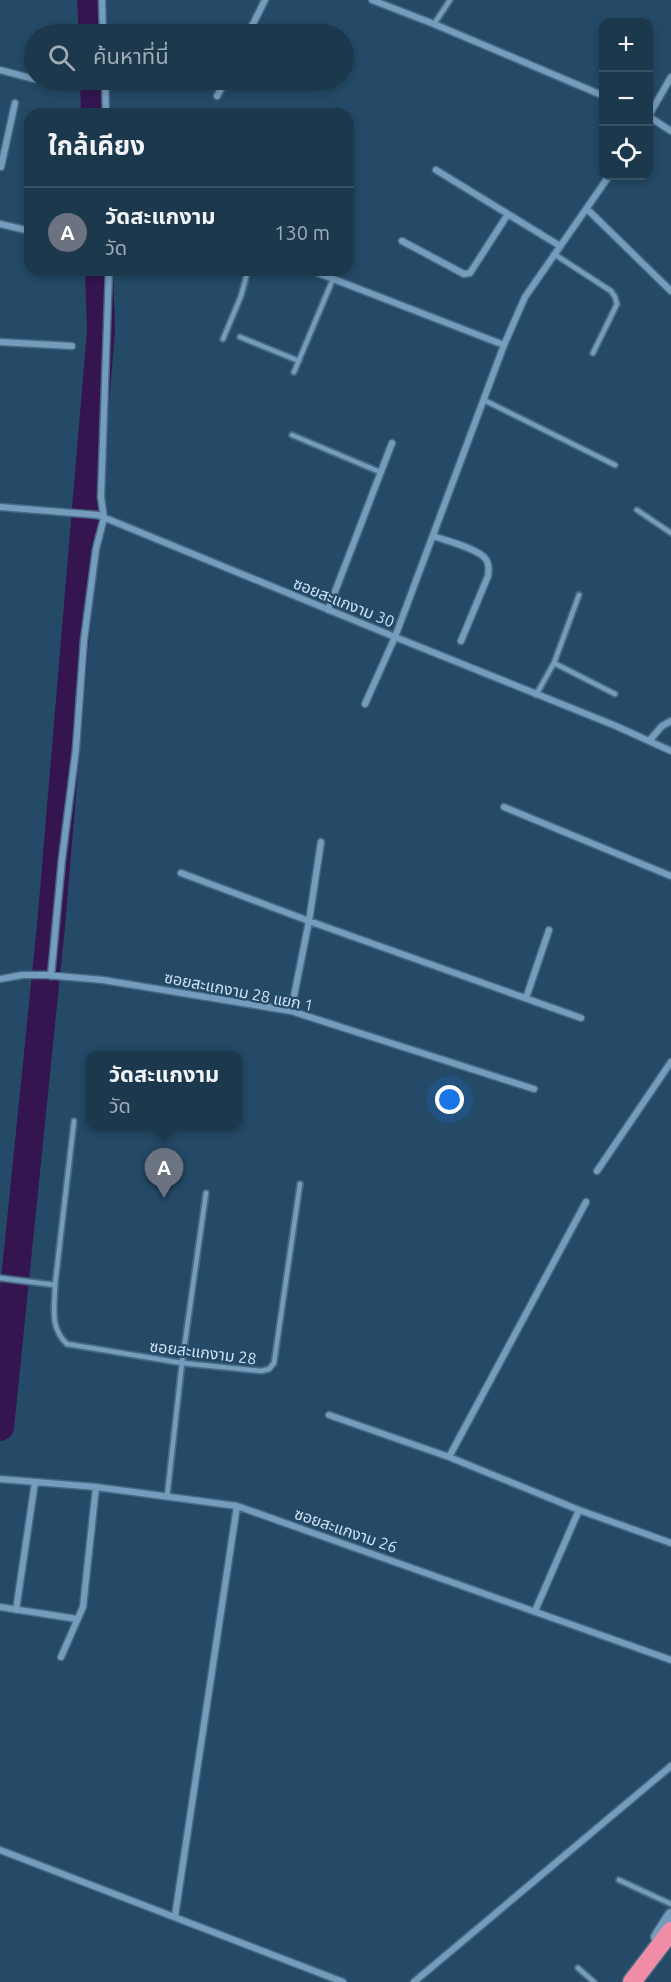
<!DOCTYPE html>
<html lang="th">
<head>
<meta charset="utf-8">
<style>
  :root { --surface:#1b384d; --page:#284357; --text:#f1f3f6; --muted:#a0acb6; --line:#395265; --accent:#f7a248 }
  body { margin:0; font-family:Ubuntu,"Noto Sans Thai",sans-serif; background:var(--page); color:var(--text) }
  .controls { position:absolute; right:18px; top:18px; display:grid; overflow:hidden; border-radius:12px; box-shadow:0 3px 9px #0003 }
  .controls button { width:54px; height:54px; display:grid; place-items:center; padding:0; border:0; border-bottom:2px solid var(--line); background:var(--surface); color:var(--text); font:30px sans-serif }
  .you { position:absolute; left:450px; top:1100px; width:21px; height:21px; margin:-15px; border:4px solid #fff; border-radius:50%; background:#1a73e8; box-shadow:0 0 0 9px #1a73e833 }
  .badge { display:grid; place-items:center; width:39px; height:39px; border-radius:50%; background:var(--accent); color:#fff; font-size:20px; font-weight:700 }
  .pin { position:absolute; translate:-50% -50px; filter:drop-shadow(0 2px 3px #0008) }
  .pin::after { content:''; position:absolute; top:32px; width:21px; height:18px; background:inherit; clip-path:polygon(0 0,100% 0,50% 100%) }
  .popup { position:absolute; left:86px; top:1051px; width:156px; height:78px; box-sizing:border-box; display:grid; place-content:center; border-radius:12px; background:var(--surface); filter:drop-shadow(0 2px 4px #0005); font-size:20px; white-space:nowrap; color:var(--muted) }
  .popup b { font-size:22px; color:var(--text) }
  .popup::after { content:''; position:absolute; left:50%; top:100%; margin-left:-12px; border:12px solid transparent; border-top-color:var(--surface) }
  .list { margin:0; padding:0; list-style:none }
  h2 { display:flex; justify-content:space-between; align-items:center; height:78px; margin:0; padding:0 24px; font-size:26px }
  h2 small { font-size:20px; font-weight:400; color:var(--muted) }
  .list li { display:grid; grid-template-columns:39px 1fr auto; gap:18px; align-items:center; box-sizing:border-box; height:90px; padding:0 24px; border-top:2px solid var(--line) }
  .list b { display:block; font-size:22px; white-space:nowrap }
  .list p { margin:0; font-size:20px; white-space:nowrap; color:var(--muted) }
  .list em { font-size:20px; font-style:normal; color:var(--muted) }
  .icon { flex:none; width:33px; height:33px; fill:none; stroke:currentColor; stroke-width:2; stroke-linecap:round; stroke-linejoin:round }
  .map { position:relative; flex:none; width:671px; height:1982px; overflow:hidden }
  .search { position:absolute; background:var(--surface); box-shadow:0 3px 9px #0003; left:24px; top:24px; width:330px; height:66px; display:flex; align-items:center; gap:15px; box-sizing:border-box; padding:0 21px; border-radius:33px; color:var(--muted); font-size:22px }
  .panel { position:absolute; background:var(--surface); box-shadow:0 3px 9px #0003; left:24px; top:108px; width:330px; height:168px; border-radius:18px }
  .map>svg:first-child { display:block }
</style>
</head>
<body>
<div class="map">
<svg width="671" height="1982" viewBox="0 0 671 1982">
  <rect width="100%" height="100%" fill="#244a67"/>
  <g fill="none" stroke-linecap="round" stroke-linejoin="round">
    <path stroke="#341550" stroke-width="28" d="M 91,0 L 93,34
      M 94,80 L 95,114
      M 0,1427 L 51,926 L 101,331 L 99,270"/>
    <defs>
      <path id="service" d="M 434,24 L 450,0
        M 554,254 L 611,291 L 615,297 L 617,304 L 593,353
        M 240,337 L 299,361
        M 223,339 L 241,296 L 248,270
        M 294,372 L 333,279
        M 484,400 L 615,465
        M 292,435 L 380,472
        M 637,510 L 671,533
        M 554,663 L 579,595
        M 536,695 L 554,663 L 615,694
        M 0,1278 L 55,1285 C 55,1307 49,1327 67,1344 L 182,1363 L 261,1371 L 269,1369 L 274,1363 L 300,1184
        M 55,1285 L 74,1121
        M 167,1497 L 182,1363 L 206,1193
        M 619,1880 L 671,1904
        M 578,1968 L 594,1982"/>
      <path id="minor" d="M 102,0 L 103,34
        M 372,0 L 434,24 L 604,96
        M 248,34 L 265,0
        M 0,70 L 34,79
        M 105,80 L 106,114
        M 217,96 L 226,80
        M 648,116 L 671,131
        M 648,117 L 671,77
        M 1,167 L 15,103
        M 436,170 L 560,246
        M 587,209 L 671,291
        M 0,224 L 30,231
        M 402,241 L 464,274 L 470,273 L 508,214
        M 310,270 L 504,345
        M 0,342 L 72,346
        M 0,507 L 98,515 L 395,637 L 616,726 L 671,751
        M 433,536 C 447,541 476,548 485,558 C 489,563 489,570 488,576 L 461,641
        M 328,610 L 392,443
        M 365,704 L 395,637 L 504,345 L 525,297 L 609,176
        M 649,741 L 662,726 L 671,721
        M 504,807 L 671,876
        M 181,873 L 309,921 L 581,1018
        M 51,976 L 62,859 L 76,749 L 84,640 L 96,549 L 104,518 L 101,497 L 109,270
        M 0,979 L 22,975 L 46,975 L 103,980 L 291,1011 L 534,1089
        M 526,998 L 549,930
        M 291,1011 L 309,921 L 321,842
        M 597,1171 L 671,1062
        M 329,1415 L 449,1457 L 579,1510 L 671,1543
        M 449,1457 L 586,1202
        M 0,1479 L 96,1487 L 237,1506 L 671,1660
        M 0,1607 L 77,1619
        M 16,1610 L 35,1482
        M 535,1611 L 579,1510
        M 61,1657 L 83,1607 L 96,1487
        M 0,1850 L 343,1982
        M 175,1916 L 237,1506
        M 414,1982 L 671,1766"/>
      <path id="secondary" d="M 657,1937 L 671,1915"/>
      <path id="motorway" d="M 632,1982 L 671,1931"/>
    </defs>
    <use href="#service" stroke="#466981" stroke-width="8"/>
    <use href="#minor" stroke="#466981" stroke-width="9"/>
    <use href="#secondary" stroke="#466981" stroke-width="15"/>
    <use href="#motorway" stroke="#466981" stroke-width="21"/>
    <use href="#service" stroke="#749cbd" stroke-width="4.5"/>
    <use href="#minor" stroke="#749cbd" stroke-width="6"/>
    <use href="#secondary" stroke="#749cbd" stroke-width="12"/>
    <use href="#motorway" stroke="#f08ca6" stroke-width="18"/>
  </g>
  <g text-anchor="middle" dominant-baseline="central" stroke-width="4.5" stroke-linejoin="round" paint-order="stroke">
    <g font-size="16" fill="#cee3f5" stroke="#244a67">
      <text transform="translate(344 602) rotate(22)">ซอยสะแกงาม 30</text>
      <text transform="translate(239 991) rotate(11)">ซอยสะแกงาม 28 แยก 1</text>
      <text transform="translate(203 1352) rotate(7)">ซอยสะแกงาม 28</text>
      <text transform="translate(346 1530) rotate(19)">ซอยสะแกงาม 26</text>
    </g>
  </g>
</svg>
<div class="controls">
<button>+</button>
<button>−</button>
<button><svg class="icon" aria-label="locate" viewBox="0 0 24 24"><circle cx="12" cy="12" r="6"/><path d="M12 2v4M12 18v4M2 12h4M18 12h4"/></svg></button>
</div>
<div class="you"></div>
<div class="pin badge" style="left:164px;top:1198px;background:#6b7280">A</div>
<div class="popup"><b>วัดสะแกงาม</b>วัด</div>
<div class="search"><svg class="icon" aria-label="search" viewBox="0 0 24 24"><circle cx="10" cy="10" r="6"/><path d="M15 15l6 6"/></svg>ค้นหาที่นี่</div>
<section class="panel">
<h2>ใกล้เคียง<small></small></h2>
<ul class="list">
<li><span class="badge" style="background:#6b7280">A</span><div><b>วัดสะแกงาม</b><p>วัด</p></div><em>130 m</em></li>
</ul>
</section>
</div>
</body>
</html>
